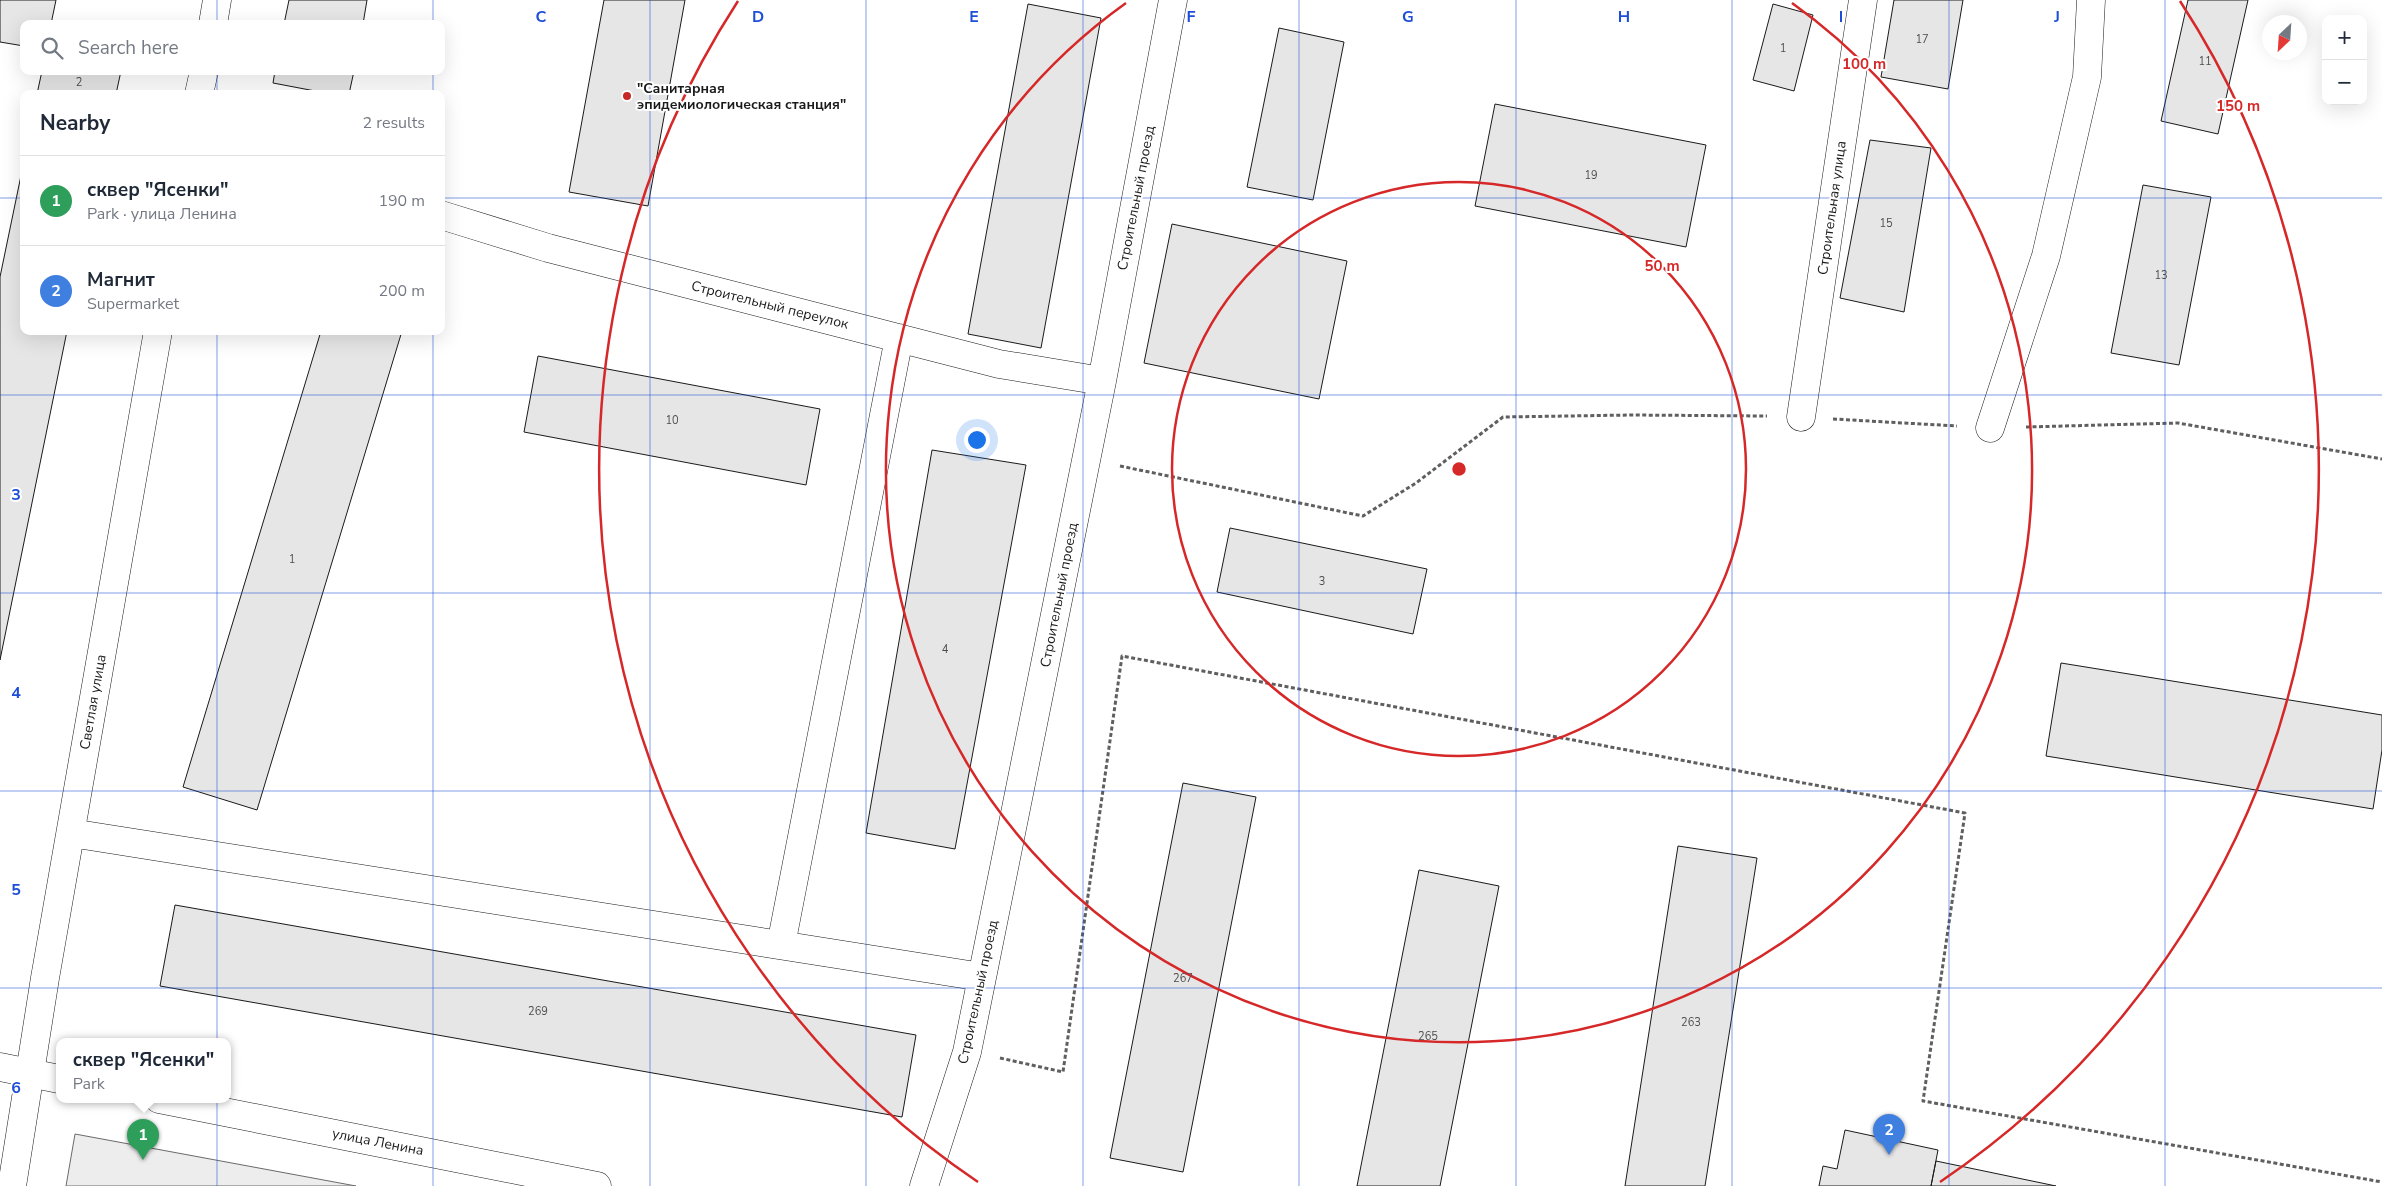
<!DOCTYPE html>
<html lang="en">
<head>
<meta charset="utf-8">
<style>
  :root { --surface:#fff; --page:#f6f6f7; --text:#1f2937; --muted:#747a83; --line:#e0e1e3; --accent:#c62828 }
  body { margin:0; font-family:"Nunito Sans",sans-serif; background:var(--page); color:var(--text) }
  .controls { position:absolute; right:15px; top:15px; display:grid; overflow:hidden; border-radius:10px; box-shadow:0 5px 20px #0002 }
  .controls button { width:45px; height:45px; display:grid; place-items:center; padding:0; border:0; border-bottom:1px solid var(--line); background:var(--surface); color:var(--text); font:25px sans-serif }
  .compass { position:absolute; left:2262px; top:15px; width:45px; height:45px; border-radius:50%; background:var(--surface); box-shadow:0 5px 20px #0002; rotate:205deg }
  .you { position:absolute; left:976px; top:439px; width:18px; height:18px; margin:-12px; border:4px solid #fff; border-radius:50%; background:#1a73e8; box-shadow:0 0 0 8px #1a73e833 }
  .badge { display:grid; place-items:center; width:32px; height:32px; border-radius:50%; background:var(--accent); color:#fff; font-size:16px; font-weight:700 }
  .pin { position:absolute; translate:-50% -41px; filter:drop-shadow(0 1px 2px #0008) }
  .pin::after { content:''; position:absolute; top:26px; width:18px; height:15px; background:inherit; clip-path:polygon(0 0,100% 0,50% 100%) }
  .popup { position:absolute; left:56px; top:1038px; width:175px; height:65px; box-sizing:border-box; display:grid; place-content:center; border-radius:10px; background:var(--surface); filter:drop-shadow(0 1px 4px #0005); font-size:16px; white-space:nowrap; color:var(--muted) }
  .popup b { font-size:19px; color:var(--text) }
  .popup::after { content:''; position:absolute; left:50%; top:100%; margin-left:-10px; border:10px solid transparent; border-top-color:var(--surface) }
  .list { margin:0; padding:0; list-style:none }
  h2 { display:flex; justify-content:space-between; align-items:center; height:65px; margin:0; padding:0 20px; font-size:21px }
  h2 small { font-size:16px; font-weight:400; color:var(--muted) }
  .list li { display:grid; grid-template-columns:32px 1fr auto; gap:15px; align-items:center; box-sizing:border-box; height:90px; padding:0 20px; border-top:1px solid var(--line) }
  .list b { display:block; font-size:19px; white-space:nowrap }
  .list p { margin:0; font-size:16px; white-space:nowrap; color:var(--muted) }
  .list em { font-size:16px; font-style:normal; color:var(--muted) }
  .icon { flex:none; width:28px; height:28px; fill:none; stroke:currentColor; stroke-width:2; stroke-linecap:round; stroke-linejoin:round }
  .map { position:relative; flex:none; width:2382px; height:1186px; overflow:hidden }
  .search { position:absolute; background:var(--surface); box-shadow:0 5px 20px #0002; left:20px; top:20px; width:425px; height:55px; display:flex; align-items:center; gap:12px; box-sizing:border-box; padding:0 18px; border-radius:10px; color:var(--muted); font-size:19px }
  .panel { position:absolute; background:var(--surface); box-shadow:0 5px 20px #0002; left:20px; top:90px; width:425px; height:245px; border-radius:10px }
  .map>svg:first-child { display:block }
</style>
</head>
<body>
<div class="map">
<svg width="2382" height="1186" viewBox="0 0 2382 1186">
  <rect width="100%" height="100%" fill="#fff"/>
  <path fill="#ededed" stroke="#6a6a6a" d="M 75,1134 L 356,1186 L 66,1186 Z"/>
  <path fill="#e6e6e6" stroke="#1a1a1a" d="M 0,0 L 56,0 L 51,24 L 24,24 L 24,46 L 0,42 Z
    M 289,0 L 367,0 L 363,24 L 284,24 Z
    M 604,0 L 685,0 L 648,206 L 569,192 Z
    M 1894,0 L 1963,0 L 1948,89 L 1881,77 Z
    M 2188,0 L 2248,0 L 2218,134 L 2161,121 Z
    M 1028,4 L 1101,18 L 1041,348 L 968,334 Z
    M 1773,4 L 1813,15 L 1794,91 L 1753,80 Z
    M 1279,28 L 1344,42 L 1313,200 L 1247,187 Z
    M 42,71 L 121,71 L 116,94 L 37,94 Z
    M 275,71 L 354,71 L 349,94 L 331,94 L 273,83 Z
    M 1495,104 L 1706,145 L 1686,247 L 1475,206 Z
    M 1870,140 L 1931,148 L 1904,312 L 1840,298 Z
    M 24,161 L 24,331 L 67,331 L 0,660 L 0,277 Z
    M 2143,185 L 2211,197 L 2179,365 L 2111,353 Z
    M 1172,224 L 1347,261 L 1319,399 L 1144,363 Z
    M 321,331 L 402,331 L 257,810 L 183,787 Z
    M 538,356 L 820,409 L 806,485 L 524,432 Z
    M 932,450 L 1026,465 L 955,849 L 866,833 Z
    M 1230,528 L 1427,569 L 1413,634 L 1217,592 Z
    M 2061,663 L 2382,715 L 2382,750 L 2373,809 L 2046,756 Z
    M 1183,783 L 1256,797 L 1183,1172 L 1110,1158 Z
    M 1678,846 L 1757,858 L 1705,1186 L 1625,1186 Z
    M 1419,870 L 1499,886 L 1440,1186 L 1357,1186 Z
    M 175,905 L 916,1035 L 902,1117 L 160,986 Z
    M 1845,1130 L 1938,1150 L 1931,1186 L 1819,1186 L 1823,1166 L 1837,1169 Z
    M 1936,1161 L 2056,1186 L 1931,1186 Z"/>
  <g fill="none" stroke-linecap="round" stroke-linejoin="round">
    <defs>
      <path id="minor" d="M 213,24 L 217,0
        M 199,94 L 204,71
        M 441,215 L 548,248 L 999,364 L 1102,381
        M 1801,417 L 1863,0
        M 1990,428 L 2046,256 L 2087,77 L 2091,0
        M 71,833 L 982,977
        M 781,945 L 899,338
        M 12,1186 L 45,978 L 158,331
        M 924,1186 L 967,1052 L 1102,381 L 1173,0"/>
      <path id="major" d="M 0,1067 L 59,1079
        M 159,1099 L 597,1186"/>
    </defs>
    <use href="#minor" stroke="#1a1a1a" stroke-width="29"/>
    <use href="#major" stroke="#1a1a1a" stroke-width="29"/>
    <path stroke="#5f5f5f" stroke-width="3" stroke-dasharray="4 2.5" stroke-linecap="butt" d="M 1833,419 L 1957,426
      M 2026,427 L 2178,423 L 2382,459
      M 1120,466 L 1363,516 L 1416,483 L 1503,417 L 1631,415 L 1767,416
      M 1000,1058 L 1063,1072 L 1122,656 L 1965,813 L 1923,1101 L 2382,1182"/>
    <use href="#minor" stroke="#fff" stroke-width="28"/>
    <use href="#major" stroke="#fff" stroke-width="28"/>
  </g>
  <path fill="none" stroke="#1d4ed8" stroke-width="1" stroke-opacity="0.55" d="M 217,0 L 217,24M 433,0 L 433,24M 650,0 L 650,1186M 866,0 L 866,1186M 1083,0 L 1083,1186M 1299,0 L 1299,1186M 1516,0 L 1516,1186M 1732,0 L 1732,1186M 1949,0 L 1949,1186M 2165,0 L 2165,1186M 217,71 L 217,94M 433,71 L 433,94M 0,198 L 24,198M 441,198 L 2382,198M 217,331 L 217,1186M 433,331 L 433,1186M 0,395 L 2382,395M 0,593 L 2382,593M 0,791 L 2382,791M 0,988 L 2382,988"/>
  <g fill="none" stroke="#d62828" stroke-width="2.5">
    <circle cx="1459" cy="469" r="287"/>
    <path d="M1792 3A573 573 0 1 1 1126 3"/>
    <path d="M978 1182A860 860 0 0 1 738 1M2180 1A860 860 0 0 1 1940 1182"/>
  </g>
  <circle fill="#c62828" stroke="#fff" stroke-width="2" cx="627" cy="96" r="5"/>
  <g text-anchor="middle" dominant-baseline="central" stroke-width="4" stroke-linejoin="round" paint-order="stroke">
    <g font-size="11" fill="#4d4d4d">
      <text x="1922" y="39">17</text>
      <text x="1783" y="48">1</text>
      <text x="2205" y="61">11</text>
      <text x="79" y="82">2</text>
      <text x="1591" y="175">19</text>
      <text x="1886" y="223">15</text>
      <text x="2161" y="275">13</text>
      <text x="672" y="420">10</text>
      <text x="292" y="559">1</text>
      <text x="1322" y="581">3</text>
      <text x="945" y="649">4</text>
      <text x="1183" y="978">267</text>
      <text x="538" y="1011">269</text>
      <text x="1691" y="1022">263</text>
      <text x="1428" y="1036">265</text>
    </g>
    <g font-size="14" font-weight="bold" fill="#1a1a1a" stroke="#fff" text-anchor="start">
      <text x="637" y="88">"Санитарная<tspan x="637" dy="16">эпидемиологическая станция"</tspan></text>
    </g>
    <g font-size="14" fill="#1a1a1a" stroke="#fff">
      <text transform="translate(1136 198) rotate(-79)">Строительный проезд</text>
      <text transform="translate(1832 208) rotate(-82)">Строительная улица</text>
      <text transform="translate(770 305) rotate(14)">Строительный переулок</text>
      <text transform="translate(1059 595) rotate(-79)">Строительный проезд</text>
      <text transform="translate(93 702) rotate(-80)">Светлая улица</text>
      <text transform="translate(978 992) rotate(-78)">Строительный проезд</text>
      <text transform="translate(378 1142) rotate(11)">улица Ленина</text>
    </g>
  </g>
  <g font-size="16" text-anchor="middle" font-weight="bold" fill="#1d4ed8" stroke="#fff" stroke-width="4" stroke-linejoin="round" paint-order="stroke">
    <text x="541" y="22">C</text>
    <text x="758" y="22">D</text>
    <text x="974" y="22">E</text>
    <text x="1191" y="22">F</text>
    <text x="1408" y="22">G</text>
    <text x="1624" y="22">H</text>
    <text x="1841" y="22">I</text>
    <text x="2057" y="22">J</text>
    <text x="16" y="500">3</text>
    <text x="16" y="698">4</text>
    <text x="16" y="895">5</text>
    <text x="16" y="1093">6</text>
  </g>
  <circle cx="1459" cy="469" r="8" fill="#d62828" stroke="#fff" stroke-width="2.5"/>
  <g font-size="15" text-anchor="middle" font-weight="bold" fill="#d62828" stroke="#fff" stroke-width="4" stroke-linejoin="round" paint-order="stroke">
    <text x="1864" y="69">100 m</text>
    <text x="2238" y="111">150 m</text>
    <text x="1662" y="271">50 m</text>
  </g>
</svg>
<div class="controls">
<button>+</button>
<button>−</button>
</div>
<svg class="compass" viewBox="-18 -18 36 36"><path d="M0-13l5 13h-10z" fill="#e53935"/><path d="M0 13l5-13h-10z" fill="#747a83"/></svg>
<div class="you"></div>
<div class="pin badge" style="left:143px;top:1160px;background:#2e9e5b">1</div>
<div class="popup"><b>сквер &quot;Ясенки&quot;</b>Park</div>
<div class="pin badge" style="left:1889px;top:1155px;background:#3f7fe0">2</div>
<div class="search"><svg class="icon" aria-label="search" viewBox="0 0 24 24"><circle cx="10" cy="10" r="6"/><path d="M15 15l6 6"/></svg>Search here</div>
<section class="panel">
<h2>Nearby<small>2 results</small></h2>
<ul class="list">
<li><span class="badge" style="background:#2e9e5b">1</span><div><b>сквер &quot;Ясенки&quot;</b><p>Park · улица Ленина</p></div><em>190 m</em></li>
<li><span class="badge" style="background:#3f7fe0">2</span><div><b>Магнит</b><p>Supermarket</p></div><em>200 m</em></li>
</ul>
</section>
</div>
</body>
</html>
